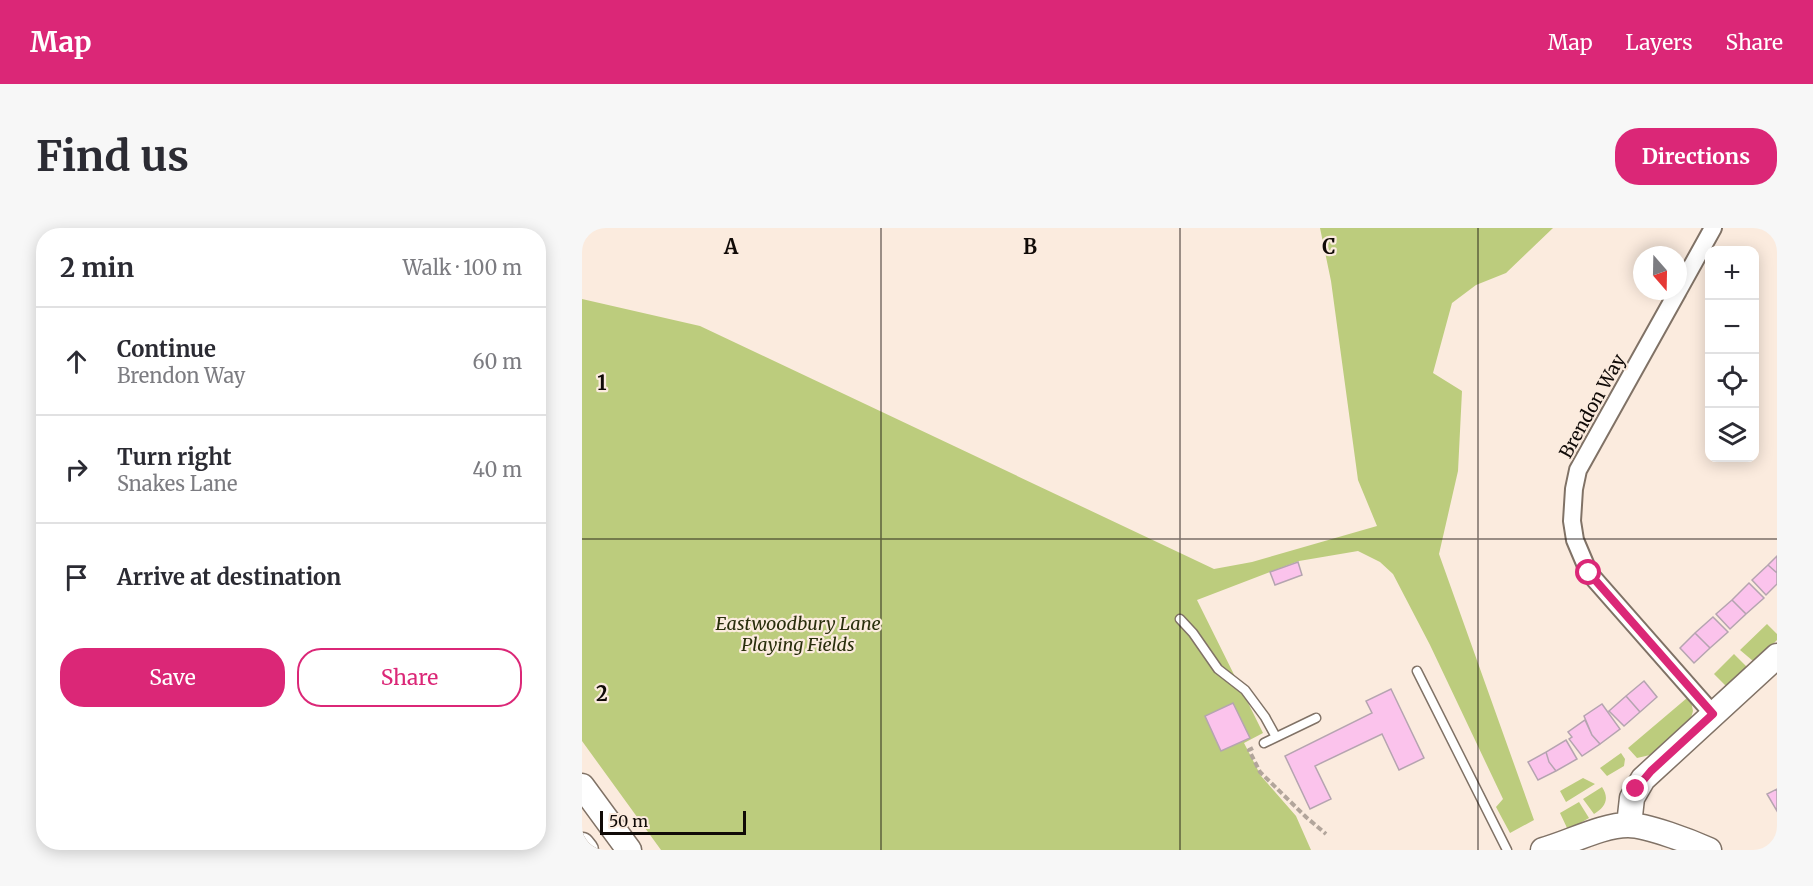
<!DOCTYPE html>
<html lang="en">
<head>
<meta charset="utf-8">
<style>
  :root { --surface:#fff; --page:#f7f7f7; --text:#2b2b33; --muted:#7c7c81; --line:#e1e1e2; --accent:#db2777 }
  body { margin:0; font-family:Merriweather,serif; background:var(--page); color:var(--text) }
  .controls { position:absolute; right:18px; top:18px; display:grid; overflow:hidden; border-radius:12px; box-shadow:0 3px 15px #0003 }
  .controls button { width:54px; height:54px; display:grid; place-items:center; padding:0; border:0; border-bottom:2px solid var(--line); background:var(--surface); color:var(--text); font:30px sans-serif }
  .compass { position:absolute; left:1051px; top:18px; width:54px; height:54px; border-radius:50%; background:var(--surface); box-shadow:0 3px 15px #0003; rotate:160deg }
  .scale { position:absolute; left:18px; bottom:15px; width:146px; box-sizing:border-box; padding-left:6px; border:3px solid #100a07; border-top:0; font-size:16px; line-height:21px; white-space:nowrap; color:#100a07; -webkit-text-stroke:4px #fbebde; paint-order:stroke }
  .stop { position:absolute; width:18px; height:18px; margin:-14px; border:4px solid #db2777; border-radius:50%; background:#fff }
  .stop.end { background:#db2777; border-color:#fff; box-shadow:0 2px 6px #0008 }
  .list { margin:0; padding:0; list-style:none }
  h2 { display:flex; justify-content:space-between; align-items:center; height:78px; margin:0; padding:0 24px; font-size:26px }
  h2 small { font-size:20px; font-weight:400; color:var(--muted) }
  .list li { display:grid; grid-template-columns:39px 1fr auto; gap:18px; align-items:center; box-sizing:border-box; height:108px; padding:0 24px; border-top:2px solid var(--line) }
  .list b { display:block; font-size:22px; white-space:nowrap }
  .list p { margin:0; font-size:20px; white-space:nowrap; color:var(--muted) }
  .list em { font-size:20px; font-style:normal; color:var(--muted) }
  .actions { display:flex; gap:12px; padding:18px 24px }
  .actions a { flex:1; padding:14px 0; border:2px solid var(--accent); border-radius:24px; text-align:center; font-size:21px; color:var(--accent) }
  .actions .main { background:var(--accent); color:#fff }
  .icon { flex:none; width:33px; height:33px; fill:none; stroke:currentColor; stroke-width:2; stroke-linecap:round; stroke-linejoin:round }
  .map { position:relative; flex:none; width:1195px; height:622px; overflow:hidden; border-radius:24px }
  header { display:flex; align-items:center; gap:36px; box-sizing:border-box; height:84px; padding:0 30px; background:var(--accent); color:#fff }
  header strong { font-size:28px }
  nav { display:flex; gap:33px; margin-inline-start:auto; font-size:21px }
  .intro { display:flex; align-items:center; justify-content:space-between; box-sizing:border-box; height:144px; padding:0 36px }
  h1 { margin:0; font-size:42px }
  .button { padding:15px 27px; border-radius:24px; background:var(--accent); color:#fff; font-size:21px; font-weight:700 }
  main { display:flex; gap:36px; padding:0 36px }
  aside { flex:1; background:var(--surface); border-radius:24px; box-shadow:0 3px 15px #0003 }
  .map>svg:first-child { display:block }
</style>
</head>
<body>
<header>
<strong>Map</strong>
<nav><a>Map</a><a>Layers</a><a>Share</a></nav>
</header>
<div class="intro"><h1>Find us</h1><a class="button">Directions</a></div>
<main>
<aside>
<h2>2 min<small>Walk · 100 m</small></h2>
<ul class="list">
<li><svg class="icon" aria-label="ahead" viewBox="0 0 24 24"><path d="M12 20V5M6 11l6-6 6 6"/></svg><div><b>Continue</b><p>Brendon Way</p></div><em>60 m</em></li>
<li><svg class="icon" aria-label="right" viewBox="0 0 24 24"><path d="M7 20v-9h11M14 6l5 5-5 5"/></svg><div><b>Turn right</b><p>Snakes Lane</p></div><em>40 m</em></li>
<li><svg class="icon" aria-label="arrive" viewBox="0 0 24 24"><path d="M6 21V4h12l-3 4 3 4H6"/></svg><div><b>Arrive at destination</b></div></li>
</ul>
<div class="actions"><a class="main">Save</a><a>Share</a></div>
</aside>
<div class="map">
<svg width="1195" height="622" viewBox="0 0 1195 622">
  <rect width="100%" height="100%" fill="#fbebde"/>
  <path fill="#bccc7d" d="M 738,0 L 971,0 L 924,45 L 894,57 L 870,75 L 851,145 L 880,163 L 876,243 L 857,326 L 952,592 L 928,605 L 914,579 L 921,571 L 848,417 L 811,346 L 798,334 L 776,323 L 717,333 L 615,372 L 681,505 L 662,515 L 679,548 L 714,588 L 729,622 L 79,622 L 0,513 L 0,71 L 118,98 L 632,341 L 670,334 L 795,298 L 776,252 L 749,53 Z
    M 1185,396 L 1195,406 L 1195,412 L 1174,433 L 1171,433 L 1158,422 Z
    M 1152,426 L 1165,439 L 1146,460 L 1132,446 Z
    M 1105,470 L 1109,473 L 1111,483 L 1108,493 L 1068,527 L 1055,530 L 1046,520 Z
    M 1039,525 L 1043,531 L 1042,538 L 1025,548 L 1018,540 Z
    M 1001,550 L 1013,556 L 984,574 L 978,563 Z
    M 1020,559 C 1028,571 1023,579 1012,586 L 1001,571 Z
    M 997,574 L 1007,590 L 986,602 L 978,585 Z"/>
  <path fill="#fbc3ec" stroke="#b5a4b0" stroke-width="1.5" d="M 1195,328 L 1195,345 L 1186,337 Z
    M 716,334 L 720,347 L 693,357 L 688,344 Z
    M 1186,337 L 1195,345 L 1195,356 L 1184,367 L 1170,352 Z
    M 1167,355 L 1182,370 L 1164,386 L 1150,372 Z
    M 1150,372 L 1164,386 L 1148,401 L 1134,386 Z
    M 1131,389 L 1146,404 L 1128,420 L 1113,405 Z
    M 1113,405 L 1128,420 L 1112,435 L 1098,420 Z
    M 1062,453 L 1075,469 L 1058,484 L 1044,468 Z
    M 809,461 L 842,530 L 817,542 L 800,506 L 733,538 L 749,571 L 728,581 L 703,528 L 790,485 L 784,473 Z
    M 1044,468 L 1058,484 L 1042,498 L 1027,483 Z
    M 651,475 L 668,510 L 639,523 L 623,488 Z
    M 1020,476 L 1038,501 L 1018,516 L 1010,507 L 1002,488 Z
    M 1003,492 L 1010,507 L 1018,516 L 1000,528 L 987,511 L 990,509 L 986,504 Z
    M 984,512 L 995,531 L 974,543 L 967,534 L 964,524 Z
    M 964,524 L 967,534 L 974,543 L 956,552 L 946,534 Z
    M 1195,561 L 1195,583 L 1185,566 Z"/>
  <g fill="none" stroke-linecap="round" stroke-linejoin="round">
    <defs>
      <path id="lane" d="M 598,391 L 611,405 L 636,441 L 663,462 L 683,489 L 694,509
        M 835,443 L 925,622
        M 682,515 L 734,490"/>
      <path id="street" d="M 1096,63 L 996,242 L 992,261 L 990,293 L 993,312 L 1007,345 L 1131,486
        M 1096,63 L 1131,0"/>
      <path id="secondary" d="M 0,558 L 47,622
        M 1047,597 L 1050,570 L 1061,551 L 1195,428
        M 0,617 L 4,622
        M 961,622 C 987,615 1020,597 1046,597 C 1065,597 1109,614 1127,622"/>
    </defs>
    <use href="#lane" stroke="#807266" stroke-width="11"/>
    <use href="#street" stroke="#807266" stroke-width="20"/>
    <use href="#secondary" stroke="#807266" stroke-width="27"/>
    <path stroke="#b2a59b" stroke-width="4" stroke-dasharray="6 3" stroke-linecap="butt" d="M 671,520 L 667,522 L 678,544 L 724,589 L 744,606"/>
    <use href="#lane" stroke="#fff" stroke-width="8"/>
    <use href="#street" stroke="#fff" stroke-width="16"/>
    <use href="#secondary" stroke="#fff" stroke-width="24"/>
  </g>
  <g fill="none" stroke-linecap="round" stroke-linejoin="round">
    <path stroke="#db2777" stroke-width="8" d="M 1007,345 L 1131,486 L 1069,543 L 1054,561"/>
  </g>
  <path fill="none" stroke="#100a07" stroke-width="1.5" stroke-opacity="0.55" d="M 299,0 L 299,622M 598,0 L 598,622M 896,0 L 896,622M 0,311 L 1195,311"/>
  <g text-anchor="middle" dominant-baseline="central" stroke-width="4.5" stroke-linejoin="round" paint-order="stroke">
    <g font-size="18" fill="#100a07" stroke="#fbebde">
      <text transform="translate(1010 178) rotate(-61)">Brendon Way</text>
    </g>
    <g font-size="18" font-style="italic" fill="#292e0c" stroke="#fbebde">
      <text x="216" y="395">Eastwoodbury Lane<tspan x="216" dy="21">Playing Fields</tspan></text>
    </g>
  </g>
  <g font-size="20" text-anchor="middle" font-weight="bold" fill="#100a07" stroke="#fbebde" stroke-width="4.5" stroke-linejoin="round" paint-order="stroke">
    <text x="149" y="26">A</text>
    <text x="448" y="26">B</text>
    <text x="747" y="26">C</text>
    <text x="20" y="162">1</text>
    <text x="20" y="473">2</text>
  </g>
</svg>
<div class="controls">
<button>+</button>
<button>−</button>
<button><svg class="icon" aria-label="locate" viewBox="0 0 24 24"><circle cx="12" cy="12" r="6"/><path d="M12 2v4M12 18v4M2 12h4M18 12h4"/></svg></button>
<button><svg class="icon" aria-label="layers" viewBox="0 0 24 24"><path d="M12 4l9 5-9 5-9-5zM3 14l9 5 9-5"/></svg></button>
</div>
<svg class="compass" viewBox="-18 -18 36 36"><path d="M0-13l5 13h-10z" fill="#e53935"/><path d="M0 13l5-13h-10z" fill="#7c7c81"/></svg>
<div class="scale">50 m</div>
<div class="stop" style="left:1007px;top:345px"></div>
<div class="stop end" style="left:1054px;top:561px"></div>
</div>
</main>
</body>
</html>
